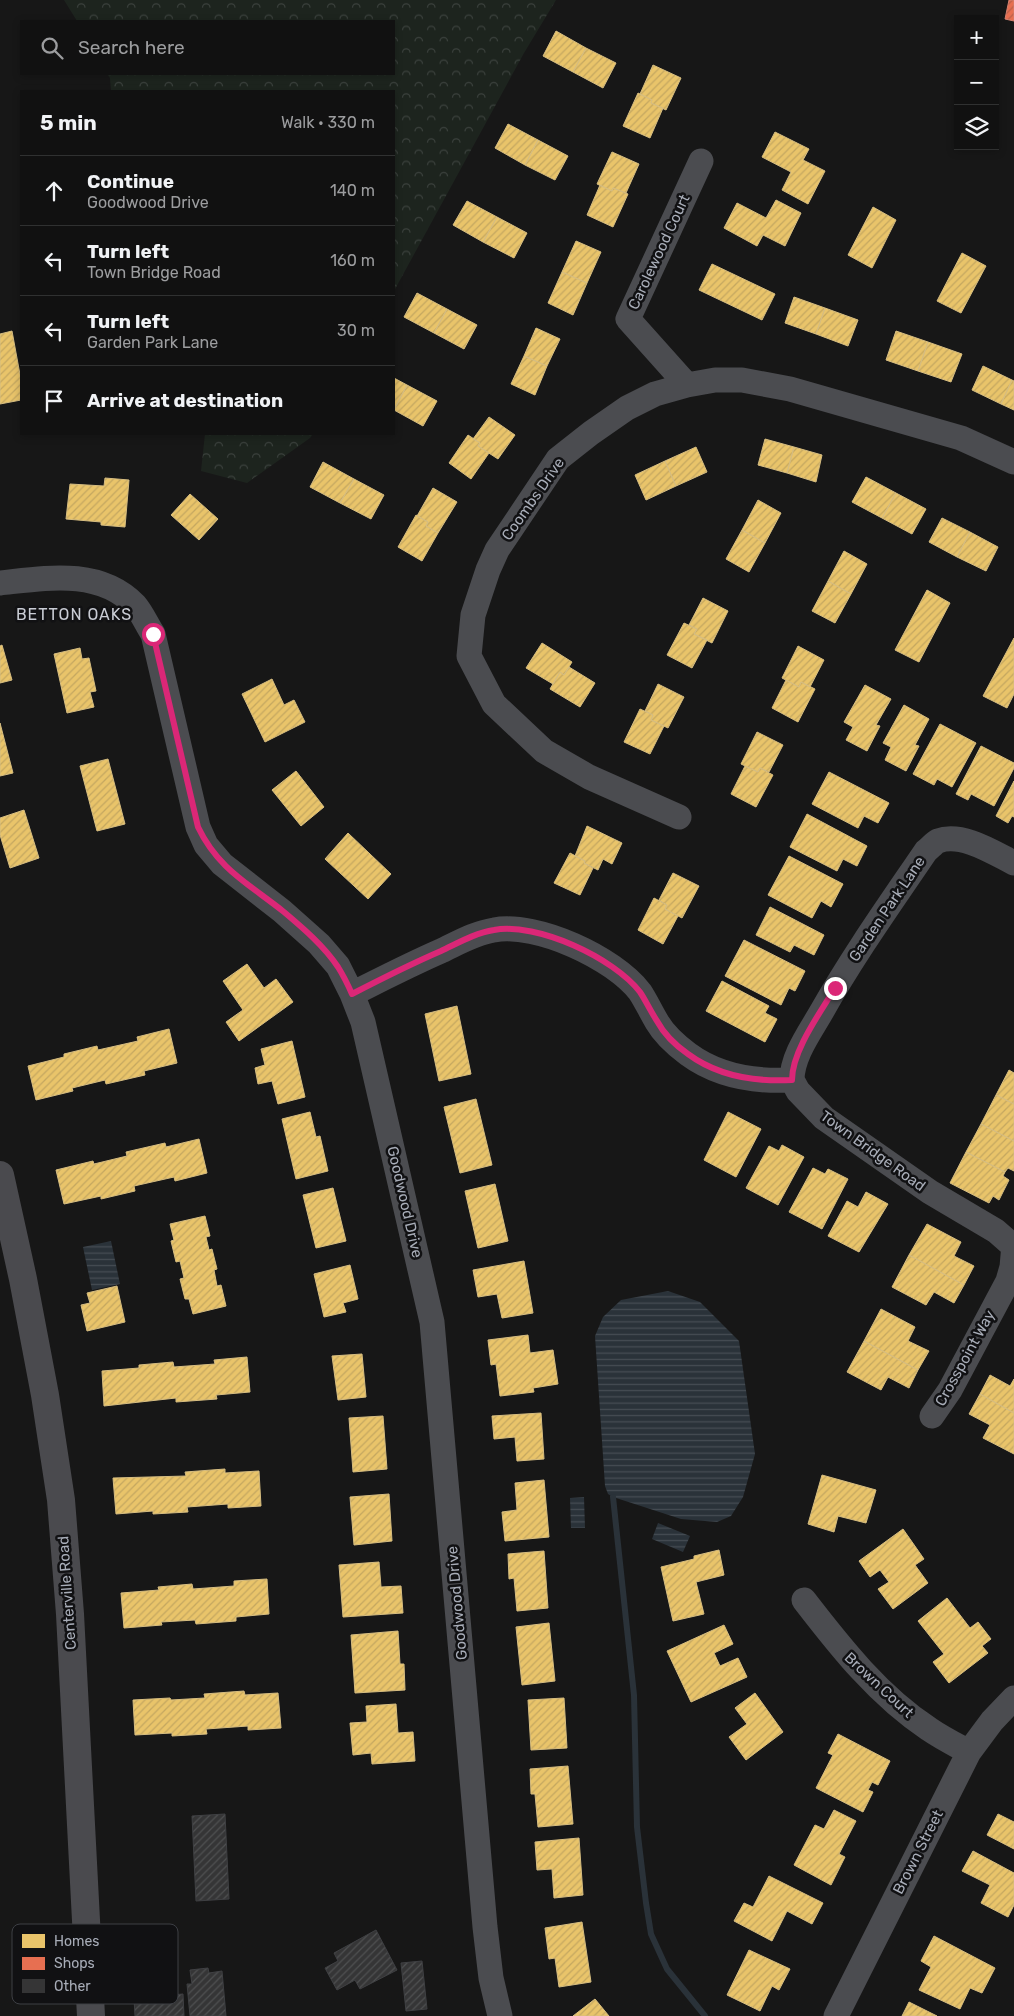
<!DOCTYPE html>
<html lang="en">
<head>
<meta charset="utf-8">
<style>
  :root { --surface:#111; --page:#1e1f1f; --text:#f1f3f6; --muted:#9c9d9f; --line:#303131 }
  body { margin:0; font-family:Rubik,sans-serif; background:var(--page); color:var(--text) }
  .controls { position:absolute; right:15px; top:15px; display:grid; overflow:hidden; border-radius:0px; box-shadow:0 2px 8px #0003 }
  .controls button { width:45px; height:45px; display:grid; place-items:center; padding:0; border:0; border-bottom:1px solid var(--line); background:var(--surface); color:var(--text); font:25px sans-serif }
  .stop { position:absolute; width:15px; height:15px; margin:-11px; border:4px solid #db2777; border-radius:50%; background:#fff }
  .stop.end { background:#db2777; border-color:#fff; box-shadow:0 1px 5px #0008 }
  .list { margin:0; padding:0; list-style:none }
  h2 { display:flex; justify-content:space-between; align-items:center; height:65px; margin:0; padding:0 20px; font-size:21px }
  h2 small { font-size:16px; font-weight:400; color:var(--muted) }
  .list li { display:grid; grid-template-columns:32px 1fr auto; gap:15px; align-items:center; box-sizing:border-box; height:70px; padding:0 20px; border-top:1px solid var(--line) }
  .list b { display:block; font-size:19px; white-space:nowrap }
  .list p { margin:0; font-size:16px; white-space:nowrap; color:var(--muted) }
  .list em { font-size:16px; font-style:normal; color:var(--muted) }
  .icon { flex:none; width:28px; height:28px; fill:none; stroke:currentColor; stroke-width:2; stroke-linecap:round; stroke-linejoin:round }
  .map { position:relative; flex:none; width:1014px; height:2016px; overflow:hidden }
  .search { position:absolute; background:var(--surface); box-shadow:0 2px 8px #0003; left:20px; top:20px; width:375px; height:55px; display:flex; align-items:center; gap:12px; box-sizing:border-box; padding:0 18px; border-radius:0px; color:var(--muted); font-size:19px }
  .panel { position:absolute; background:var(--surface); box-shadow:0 2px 8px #0003; left:20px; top:90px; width:375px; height:345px; border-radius:0px }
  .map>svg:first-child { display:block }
</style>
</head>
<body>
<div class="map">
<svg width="1014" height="2016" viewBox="0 0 1014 2016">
  <defs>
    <pattern id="forest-crowns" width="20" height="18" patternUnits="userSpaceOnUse" patternTransform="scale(1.25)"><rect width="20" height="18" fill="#1d241e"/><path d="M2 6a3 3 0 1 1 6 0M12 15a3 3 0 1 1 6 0" fill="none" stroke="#3b413d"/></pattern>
    <pattern id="water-rules" width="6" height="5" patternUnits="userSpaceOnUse" patternTransform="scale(1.25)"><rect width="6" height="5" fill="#2a3239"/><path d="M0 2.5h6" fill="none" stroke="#464d54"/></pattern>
    <pattern id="homes-hatch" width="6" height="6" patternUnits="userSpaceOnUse" patternTransform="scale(1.25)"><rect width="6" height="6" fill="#e9c46a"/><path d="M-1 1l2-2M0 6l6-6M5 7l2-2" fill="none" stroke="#c4a760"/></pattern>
    <pattern id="shops-hatch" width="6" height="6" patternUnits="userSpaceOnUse" patternTransform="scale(1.25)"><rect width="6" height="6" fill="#e76f51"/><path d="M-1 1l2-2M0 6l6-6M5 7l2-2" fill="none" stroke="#ba604a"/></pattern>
    <pattern id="building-hatch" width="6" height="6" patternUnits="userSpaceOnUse" patternTransform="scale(1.25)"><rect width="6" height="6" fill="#353536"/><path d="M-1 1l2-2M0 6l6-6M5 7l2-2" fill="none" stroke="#4f5051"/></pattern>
  </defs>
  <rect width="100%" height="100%" fill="#171717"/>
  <path fill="url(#forest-crowns)" d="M 64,0 L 556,0 L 524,53 L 394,291 L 394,91 L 111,91 L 110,78 L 107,74 L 394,74 L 394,21 L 77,21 Z
    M 205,434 L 313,434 L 310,438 L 247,483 L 201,471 Z"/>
  <path fill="url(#water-rules)" d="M 111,1241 L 120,1284 L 92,1290 L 83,1247 Z
    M 668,1291 L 700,1302 L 739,1341 L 755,1454 L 743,1497 L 731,1516 L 717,1522 L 681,1519 L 613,1497 L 608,1494 L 605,1486 L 595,1336 L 603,1317 L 621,1300 Z
    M 584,1497 L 585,1528 L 571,1528 L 570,1498 Z
    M 658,1523 L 690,1536 L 683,1552 L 652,1539 Z"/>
  <path fill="url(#homes-hatch)" stroke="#d6bd81" d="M 556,31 L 586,48 L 573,72 L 543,56 Z
    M 586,48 L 616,63 L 603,88 L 573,72 Z
    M 653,65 L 681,78 L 666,110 L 651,103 L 652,100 L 640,94 Z
    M 638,93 L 652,100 L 651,103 L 663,108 L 650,138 L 623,126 Z
    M 508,124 L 538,140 L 525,165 L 495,148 Z
    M 775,132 L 809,149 L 803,160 L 825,171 L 808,204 L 782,190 L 791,172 L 762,157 Z
    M 538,140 L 568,156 L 555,180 L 525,165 Z
    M 612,152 L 639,164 L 626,193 L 613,188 L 612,191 L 597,184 Z
    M 600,185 L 612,191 L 613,188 L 628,194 L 613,227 L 587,215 Z
    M 776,200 L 801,213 L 785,246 L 763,235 L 757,246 L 724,228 L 737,203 L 766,218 Z
    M 467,201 L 497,217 L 483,242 L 453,225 Z
    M 873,207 L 896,220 L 872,268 L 848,255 Z
    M 497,217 L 527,233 L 514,258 L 483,242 Z
    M 576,241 L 601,252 L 587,283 L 562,272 Z
    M 962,253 L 986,266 L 961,313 L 937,301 Z
    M 712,264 L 775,294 L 762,320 L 699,290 Z
    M 562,272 L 587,283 L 573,315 L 548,303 Z
    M 417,293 L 447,309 L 434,333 L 404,317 Z
    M 794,297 L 825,308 L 816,334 L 785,323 Z
    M 825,308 L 858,320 L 848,346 L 816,334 Z
    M 447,309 L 477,325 L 464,349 L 434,333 Z
    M 536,328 L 560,339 L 547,366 L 524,356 Z
    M 12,331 L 21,380 L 21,400 L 0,404 L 0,334 Z
    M 896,331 L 928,342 L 918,371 L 886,360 Z
    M 928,342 L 962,354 L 951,382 L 918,371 Z
    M 524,356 L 547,366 L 535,395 L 511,384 Z
    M 983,366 L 1012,380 L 1001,404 L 972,390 Z
    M 394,378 L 407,385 L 394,410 Z
    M 1012,380 L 1014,381 L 1014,410 L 1001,404 Z
    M 407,385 L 437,401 L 423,426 L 394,410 Z
    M 489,417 L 515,435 L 498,459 L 478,446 L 480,443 L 473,439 Z
    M 468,435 L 480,443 L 478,446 L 489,453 L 471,479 L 449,463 Z
    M 765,439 L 794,447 L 787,473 L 758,465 Z
    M 696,447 L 707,472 L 676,486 L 665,461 Z
    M 794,447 L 822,455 L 816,482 L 787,473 Z
    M 665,461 L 676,486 L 646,500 L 635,475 Z
    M 323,462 L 354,479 L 340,503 L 310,487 Z
    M 866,477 L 896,493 L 882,518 L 852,502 Z
    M 105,478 L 129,480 L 125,527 L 101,525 L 101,522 L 66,519 L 70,484 L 104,486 Z
    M 354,479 L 384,495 L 371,519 L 340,503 Z
    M 433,488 L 457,502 L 438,533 L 426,526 L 428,522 L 417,516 Z
    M 896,493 L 926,509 L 912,534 L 882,518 Z
    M 190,494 L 218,519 L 199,540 L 171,515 Z
    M 758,500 L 781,513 L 765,543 L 742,530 Z
    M 416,515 L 428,522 L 426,526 L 438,533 L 422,561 L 398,547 Z
    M 942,518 L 970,532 L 957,557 L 929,542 Z
    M 742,530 L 765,543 L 749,572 L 726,559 Z
    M 970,532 L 998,547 L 986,571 L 957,557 Z
    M 844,551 L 867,564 L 851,594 L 828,581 Z
    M 828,581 L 851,594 L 835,623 L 812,611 Z
    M 927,590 L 950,603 L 919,662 L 895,650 Z
    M 703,598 L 728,611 L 712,643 L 694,634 L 697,629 L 689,625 Z
    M 684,623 L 697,629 L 694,634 L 707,640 L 692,668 L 667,655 Z
    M 1014,638 L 1014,694 L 1007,708 L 983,696 Z
    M 542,643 L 572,662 L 564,675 L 560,672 L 553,684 L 526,668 Z
    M 2,645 L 12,680 L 0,683 L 0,646 Z
    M 798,646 L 824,660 L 810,687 L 801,682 L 799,687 L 782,678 Z
    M 80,648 L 82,659 L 89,658 L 96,691 L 90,692 L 94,707 L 67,713 L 54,654 Z
    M 569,667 L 595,683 L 580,707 L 550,689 L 560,672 L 564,675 Z
    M 272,679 L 284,705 L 294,700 L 305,722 L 265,742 L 242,694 Z
    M 786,680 L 799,687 L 801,682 L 815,689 L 798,722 L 772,708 Z
    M 658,684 L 684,697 L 668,728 L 651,720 L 653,715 L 645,711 Z
    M 865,685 L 891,699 L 876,725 L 880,726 L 867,751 L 846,740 L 853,727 L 844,722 Z
    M 904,705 L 929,719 L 915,745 L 919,746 L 906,771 L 885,760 L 891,747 L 883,743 Z
    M 640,709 L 653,715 L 651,720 L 664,726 L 650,754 L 624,742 Z
    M 0,723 L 13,773 L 0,776 Z
    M 940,724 L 976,743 L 952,787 L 937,779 L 934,785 L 913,774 Z
    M 757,732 L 783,745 L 769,772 L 760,768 L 758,772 L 741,764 Z
    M 981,746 L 1014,763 L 1014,768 L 994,806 L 971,794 L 968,800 L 956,794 Z
    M 108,759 L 125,824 L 97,831 L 80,766 Z
    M 745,766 L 758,772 L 760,768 L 773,775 L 756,807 L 731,794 Z
    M 296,771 L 324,807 L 301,826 L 272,790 Z
    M 829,772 L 889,803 L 878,823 L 864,816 L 858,828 L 812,804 Z
    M 1014,781 L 1014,817 L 1012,816 L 1008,823 L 996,816 Z
    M 24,810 L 39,858 L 10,868 L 0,835 L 0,818 Z
    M 807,814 L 867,846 L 857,866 L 843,859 L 837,871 L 790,847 Z
    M 587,826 L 622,843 L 612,864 L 603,859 L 598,870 L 584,863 L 585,861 L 575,856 Z
    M 348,833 L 391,874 L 368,899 L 325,859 Z
    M 570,853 L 585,861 L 584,863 L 593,868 L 580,895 L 554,883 Z
    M 789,856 L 843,884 L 831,907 L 821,901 L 812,918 L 768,895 Z
    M 673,873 L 699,886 L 682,918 L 665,909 L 667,905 L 659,900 Z
    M 654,898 L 667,905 L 665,909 L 678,916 L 663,944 L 638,930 Z
    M 770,907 L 824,935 L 814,955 L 794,945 L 790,952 L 756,935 Z
    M 744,940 L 805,971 L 795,991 L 789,988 L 781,1005 L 725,976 Z
    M 247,964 L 264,988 L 276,979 L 293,1002 L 239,1041 L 226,1022 L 243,1010 L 223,981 Z
    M 722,981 L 769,1006 L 765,1013 L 777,1019 L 765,1042 L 706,1011 Z
    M 457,1006 L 471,1074 L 439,1081 L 425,1014 Z
    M 169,1029 L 177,1063 L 144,1071 L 145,1075 L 106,1084 L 105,1080 L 72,1088 L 73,1091 L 36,1100 L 28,1066 L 64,1057 L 64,1054 L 97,1046 L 98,1050 L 138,1041 L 137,1037 Z
    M 292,1041 L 305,1097 L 278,1104 L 272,1081 L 258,1084 L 255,1068 L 265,1065 L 261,1049 Z
    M 1009,1070 L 1014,1073 L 1014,1104 L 996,1095 Z
    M 996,1095 L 1014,1104 L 1014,1141 L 981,1124 Z
    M 476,1099 L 492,1165 L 460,1173 L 444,1107 Z
    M 310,1112 L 316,1137 L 320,1136 L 328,1171 L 296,1179 L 282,1119 Z
    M 728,1112 L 761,1129 L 736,1177 L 704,1160 Z
    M 981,1124 L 1014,1141 L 1014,1171 L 1008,1168 L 1005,1172 L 966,1152 Z
    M 199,1139 L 207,1173 L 175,1181 L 174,1177 L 134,1186 L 135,1191 L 101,1199 L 101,1196 L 64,1204 L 56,1170 L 93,1161 L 94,1164 L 127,1156 L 126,1152 L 165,1143 L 166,1147 Z
    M 782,1145 L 804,1157 L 778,1205 L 746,1188 L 769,1146 L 779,1151 Z
    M 966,1152 L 1005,1172 L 1003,1176 L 1009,1180 L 999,1200 L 993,1196 L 989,1203 L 950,1183 Z
    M 813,1168 L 825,1174 L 828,1169 L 848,1179 L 822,1229 L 789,1212 Z
    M 495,1184 L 508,1241 L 478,1248 L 465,1191 Z
    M 333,1188 L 346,1241 L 316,1248 L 303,1195 Z
    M 866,1192 L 888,1204 L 859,1252 L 828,1236 L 847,1201 L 858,1207 Z
    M 205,1216 L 210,1236 L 206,1237 L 209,1250 L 212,1249 L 217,1269 L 214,1270 L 217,1286 L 221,1285 L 226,1306 L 193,1314 L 189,1299 L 185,1299 L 180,1279 L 184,1278 L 180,1261 L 176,1262 L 171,1241 L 174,1240 L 170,1224 Z
    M 927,1224 L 961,1242 L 954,1256 L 974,1266 L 964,1285 L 909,1255 Z
    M 909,1255 L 964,1285 L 954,1303 L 934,1292 L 926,1305 L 892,1287 Z
    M 524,1261 L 533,1313 L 502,1318 L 497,1294 L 478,1297 L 473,1270 Z
    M 350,1265 L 358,1299 L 343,1303 L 346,1312 L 324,1317 L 314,1274 Z
    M 117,1286 L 125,1322 L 87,1331 L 81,1305 L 90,1303 L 87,1293 Z
    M 881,1309 L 915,1327 L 908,1341 L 929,1351 L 918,1370 L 864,1341 Z
    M 528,1335 L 530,1353 L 553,1350 L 558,1384 L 533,1388 L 534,1392 L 500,1396 L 496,1364 L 491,1365 L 488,1340 Z
    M 864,1341 L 918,1370 L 909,1388 L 888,1377 L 881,1390 L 847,1372 Z
    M 362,1354 L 366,1397 L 338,1400 L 332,1356 Z
    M 247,1357 L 250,1392 L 216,1395 L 217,1399 L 176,1402 L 176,1398 L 104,1406 L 102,1371 L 139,1368 L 139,1365 L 173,1362 L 174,1367 L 215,1364 L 214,1360 Z
    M 990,1375 L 1010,1386 L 1014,1379 L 1014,1413 L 980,1394 Z
    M 980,1394 L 1014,1413 L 1014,1454 L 983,1438 L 990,1425 L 969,1414 Z
    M 541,1413 L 544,1459 L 517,1461 L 515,1437 L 494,1439 L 492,1416 Z
    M 383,1416 L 387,1469 L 353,1472 L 349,1418 Z
    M 225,1469 L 225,1473 L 259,1471 L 261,1506 L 228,1508 L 228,1504 L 187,1507 L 188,1512 L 153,1514 L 153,1511 L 116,1514 L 113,1478 L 186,1476 L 185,1472 Z
    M 822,1475 L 876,1490 L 866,1523 L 838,1516 L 834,1532 L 808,1524 Z
    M 544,1480 L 549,1537 L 505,1541 L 502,1512 L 517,1510 L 515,1483 Z
    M 389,1494 L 392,1541 L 354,1545 L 350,1497 Z
    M 903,1529 L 924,1559 L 915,1565 L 928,1583 L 893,1609 L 878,1589 L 889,1582 L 880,1570 L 870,1577 L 859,1561 Z
    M 719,1550 L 724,1575 L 696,1582 L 704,1614 L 673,1621 L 661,1567 L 694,1559 L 694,1556 Z
    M 544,1551 L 548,1608 L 517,1611 L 514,1578 L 509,1579 L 508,1554 Z
    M 379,1562 L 381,1587 L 401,1586 L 403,1613 L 343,1617 L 339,1565 Z
    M 267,1579 L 269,1614 L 236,1617 L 236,1621 L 196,1624 L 195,1620 L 161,1622 L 162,1625 L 124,1628 L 121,1593 L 159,1590 L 158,1587 L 192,1584 L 193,1589 L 234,1586 L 234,1581 Z
    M 947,1598 L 970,1628 L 978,1622 L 991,1639 L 982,1646 L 988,1653 L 949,1683 L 933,1662 L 944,1654 L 918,1621 Z
    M 549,1623 L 555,1681 L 522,1685 L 516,1627 Z
    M 724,1625 L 733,1644 L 714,1653 L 720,1666 L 738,1658 L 747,1677 L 691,1702 L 667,1651 Z
    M 398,1631 L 400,1664 L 404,1664 L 405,1690 L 355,1693 L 351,1635 Z
    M 244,1691 L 245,1695 L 278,1693 L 281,1728 L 248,1730 L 248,1726 L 206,1729 L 207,1734 L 172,1736 L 172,1733 L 135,1735 L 133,1700 L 170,1698 L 171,1700 L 205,1698 L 204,1694 Z
    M 755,1693 L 783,1732 L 746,1760 L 729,1737 L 747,1724 L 735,1708 Z
    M 564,1698 L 567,1748 L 531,1750 L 528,1700 Z
    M 396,1704 L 398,1733 L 413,1732 L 415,1761 L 372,1764 L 371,1753 L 353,1755 L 350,1723 L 367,1722 L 366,1706 Z
    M 838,1734 L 890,1761 L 878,1785 L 872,1782 L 868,1790 L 873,1792 L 863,1812 L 816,1788 L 833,1755 L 828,1753 Z
    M 568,1766 L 573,1824 L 538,1827 L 535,1794 L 531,1794 L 530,1769 Z
    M 834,1810 L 856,1821 L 839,1854 L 845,1857 L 831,1885 L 794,1865 L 815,1825 L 824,1829 Z
    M 998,1814 L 1014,1822 L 1014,1849 L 987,1835 Z
    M 579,1838 L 583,1895 L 554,1898 L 552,1869 L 537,1870 L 535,1842 Z
    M 973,1851 L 1014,1873 L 1014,1905 L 1008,1917 L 981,1903 L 990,1885 L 962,1871 Z
    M 769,1876 L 823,1903 L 812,1924 L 787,1911 L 772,1941 L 734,1921 L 744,1903 L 753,1907 Z
    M 582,1922 L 591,1982 L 559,1987 L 555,1958 L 549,1959 L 545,1928 Z
    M 934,1936 L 995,1968 L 982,1993 L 970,1988 L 960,2009 L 919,1990 L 931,1967 L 921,1961 Z
    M 749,1950 L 790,1969 L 779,1990 L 772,1986 L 760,2011 L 727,1995 Z
    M 595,1999 L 609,2016 L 573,2016 Z
    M 909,2002 L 937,2016 L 902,2016 Z"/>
  <path fill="url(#shops-hatch)" stroke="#d48270" d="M 1009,0 L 1014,0 L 1014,21 L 1005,19 Z"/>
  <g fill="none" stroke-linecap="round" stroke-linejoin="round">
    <path stroke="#2a3239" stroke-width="6" d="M 613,1497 L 634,1695 L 637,1827 L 646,1903 L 651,1934 L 667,1969 L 705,2016"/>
  </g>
  <path fill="url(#building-hatch)" stroke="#3f4043" d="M 225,1814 L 229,1899 L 196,1901 L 192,1816 Z
    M 376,1930 L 397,1970 L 360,1989 L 355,1980 L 337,1990 L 325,1968 L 338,1961 L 334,1953 Z
    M 422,1961 L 427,2009 L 406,2011 L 401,1963 Z
    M 208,1968 L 209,1973 L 222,1971 L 226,2016 L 190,2016 L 187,1984 L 192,1984 L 190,1970 Z
    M 183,1994 L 184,2016 L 135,2016 L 134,1998 Z"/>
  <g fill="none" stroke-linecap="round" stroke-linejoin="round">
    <path stroke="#4b4c50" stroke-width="25" d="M 687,385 L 628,319 L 701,161
      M 0,583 C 46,578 99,568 135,605 C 142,613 147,625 153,634 L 198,827 L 206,845 L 222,864 L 282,911 L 319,944 L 338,966 L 352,994 L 363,1022 L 432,1322 L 485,1927 L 491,1978 L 500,2016
      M 679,817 L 589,777 L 544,751 L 494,704 L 469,656 L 473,615 L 488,570 L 497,550 L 558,459 L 591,433 L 627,408 L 655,394 L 687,385 L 715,380 L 742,380 L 790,389 L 961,438 L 1014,462
      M 352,994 C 382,979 411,964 441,951 C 458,943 475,933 494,930 C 537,922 614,958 640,992 C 646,1001 651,1012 657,1022 C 664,1034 676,1045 688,1054 C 719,1077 755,1082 792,1080 L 798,1091 L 824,1118 L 930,1192 L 996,1231 L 1013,1246
      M 792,1080 C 792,1056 810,1032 822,1011 C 853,956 890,904 926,851 C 930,848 934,843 938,841 C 962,832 994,853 1014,863
      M 932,1416 L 950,1390 L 1008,1281 L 1012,1267 L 1014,1244
      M 804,1600 C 841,1648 879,1696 929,1729 C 942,1738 956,1745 969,1752
      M 836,2016 L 969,1752 L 992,1721 L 1014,1698"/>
    <path stroke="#4a4a4e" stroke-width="28" d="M 0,1175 L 23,1279 L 45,1395 L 61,1500 L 70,1614 L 91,2016"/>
  </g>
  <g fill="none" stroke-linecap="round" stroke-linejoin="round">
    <path stroke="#db2777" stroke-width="6" d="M 153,634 L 198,827 C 218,869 249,884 284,912 C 303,928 324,946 338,967 C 343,975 348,985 352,994 C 381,979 411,964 441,951 C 458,943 475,933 494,930 C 537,922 614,958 640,992 C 646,1001 651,1012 657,1021 C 664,1034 675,1045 688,1054 C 719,1077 755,1082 792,1080 C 792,1051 820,1013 835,988"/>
  </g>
  <g text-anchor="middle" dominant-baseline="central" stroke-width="5" stroke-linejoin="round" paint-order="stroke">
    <g font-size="15" fill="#a8adb8" stroke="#111113">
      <text transform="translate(659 252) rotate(-65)">Carolewood Court</text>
      <text transform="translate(533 499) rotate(-55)">Coombs Drive</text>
      <text transform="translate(887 909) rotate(-56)">Garden Park Lane</text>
      <text transform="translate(873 1151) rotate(36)">Town Bridge Road</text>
      <text transform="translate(405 1202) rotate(77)">Goodwood Drive</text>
      <text transform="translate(965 1358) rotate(-61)">Crosspoint Way</text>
      <text transform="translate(67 1593) rotate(-94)">Centerville Road</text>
      <text transform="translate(457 1603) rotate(-95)">Goodwood Drive</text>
      <text transform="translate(879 1685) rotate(43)">Brown Court</text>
      <text transform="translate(918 1852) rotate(-63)">Brown Street</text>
    </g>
    <g font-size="16" letter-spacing="1" fill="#c9ccd4" stroke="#111113">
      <text x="74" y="614">BETTON OAKS</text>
    </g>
  </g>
  <rect x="12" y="1924" width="166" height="80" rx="8" fill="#111113" stroke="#3e4045" stroke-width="1"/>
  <rect x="22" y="1934" width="23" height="14" fill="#e9c46a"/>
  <rect x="22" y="1957" width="23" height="13" fill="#e76f51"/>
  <rect x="22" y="1979" width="23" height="14" fill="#353536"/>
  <g font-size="14" fill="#a8adb8">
    <text x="54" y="1946">Homes</text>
    <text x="54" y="1968">Shops</text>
    <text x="54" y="1991">Other</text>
  </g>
</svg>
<div class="controls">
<button>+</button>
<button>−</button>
<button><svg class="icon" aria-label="layers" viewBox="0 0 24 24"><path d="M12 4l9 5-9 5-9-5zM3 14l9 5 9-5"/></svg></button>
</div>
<div class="stop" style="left:153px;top:634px"></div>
<div class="stop end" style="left:835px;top:988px"></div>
<div class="search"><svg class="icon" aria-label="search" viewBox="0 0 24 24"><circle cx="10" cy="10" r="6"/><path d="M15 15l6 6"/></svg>Search here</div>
<section class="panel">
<h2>5 min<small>Walk · 330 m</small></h2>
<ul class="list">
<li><svg class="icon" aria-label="ahead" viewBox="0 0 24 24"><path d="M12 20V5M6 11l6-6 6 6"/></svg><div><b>Continue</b><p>Goodwood Drive</p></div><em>140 m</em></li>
<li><svg class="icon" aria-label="left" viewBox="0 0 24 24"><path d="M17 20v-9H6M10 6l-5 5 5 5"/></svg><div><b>Turn left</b><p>Town Bridge Road</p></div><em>160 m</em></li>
<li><svg class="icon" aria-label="left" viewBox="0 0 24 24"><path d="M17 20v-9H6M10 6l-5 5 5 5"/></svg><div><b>Turn left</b><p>Garden Park Lane</p></div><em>30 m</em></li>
<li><svg class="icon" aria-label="arrive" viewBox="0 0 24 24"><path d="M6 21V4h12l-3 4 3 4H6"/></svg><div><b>Arrive at destination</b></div></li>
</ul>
</section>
</div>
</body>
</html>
